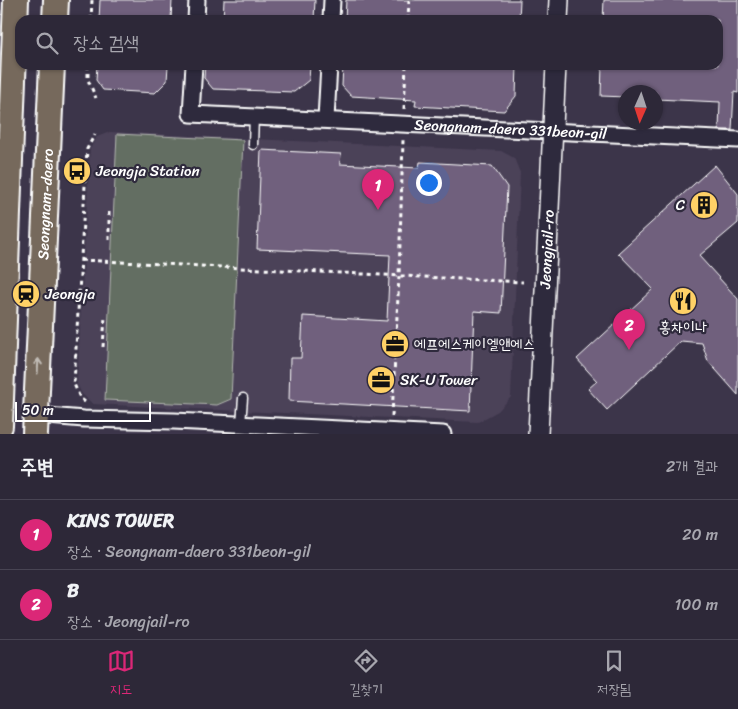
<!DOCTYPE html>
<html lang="ko">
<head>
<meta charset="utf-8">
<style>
  :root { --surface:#2d2838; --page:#353040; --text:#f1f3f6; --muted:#a7a6ae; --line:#484453; --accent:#db2777 }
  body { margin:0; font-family:Sriracha,"Poor Story",sans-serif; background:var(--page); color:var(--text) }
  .compass { position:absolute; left:618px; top:85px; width:45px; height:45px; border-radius:50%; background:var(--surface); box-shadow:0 1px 4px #0004; rotate:183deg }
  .scale { position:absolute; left:15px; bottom:12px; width:136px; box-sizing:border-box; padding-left:5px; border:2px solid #fff; border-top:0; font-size:14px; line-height:18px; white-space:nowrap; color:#fff; -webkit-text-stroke:4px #2f2a3d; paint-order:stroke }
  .you { position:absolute; left:428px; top:182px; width:18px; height:18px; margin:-12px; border:4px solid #fff; border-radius:50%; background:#1a73e8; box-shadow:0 0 0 8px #1a73e833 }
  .badge { display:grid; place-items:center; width:32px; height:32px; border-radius:50%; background:var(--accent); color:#fff; font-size:16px; font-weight:700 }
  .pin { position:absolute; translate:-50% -41px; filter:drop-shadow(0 1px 2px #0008) }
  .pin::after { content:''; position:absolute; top:26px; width:18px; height:15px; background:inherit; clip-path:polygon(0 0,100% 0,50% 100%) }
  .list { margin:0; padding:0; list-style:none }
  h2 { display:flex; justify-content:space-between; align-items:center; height:65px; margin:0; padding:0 20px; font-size:21px }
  h2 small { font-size:16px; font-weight:400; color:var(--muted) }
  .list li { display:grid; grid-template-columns:32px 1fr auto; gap:15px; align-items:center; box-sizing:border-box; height:70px; padding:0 20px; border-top:1px solid var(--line) }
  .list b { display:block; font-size:19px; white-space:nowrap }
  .list p { margin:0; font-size:16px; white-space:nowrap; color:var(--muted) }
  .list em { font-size:16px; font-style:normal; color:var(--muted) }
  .icon { flex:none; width:28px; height:28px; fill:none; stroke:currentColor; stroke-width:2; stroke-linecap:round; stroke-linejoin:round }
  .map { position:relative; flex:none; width:738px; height:434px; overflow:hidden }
  .search { position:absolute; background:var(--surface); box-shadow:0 1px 4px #0004; left:15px; right:15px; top:15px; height:55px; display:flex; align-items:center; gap:12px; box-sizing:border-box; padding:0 18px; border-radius:15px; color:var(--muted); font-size:19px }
  .sheet { height:205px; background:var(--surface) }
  nav { display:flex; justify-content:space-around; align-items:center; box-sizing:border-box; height:70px; border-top:1px solid var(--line); background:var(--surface); font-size:14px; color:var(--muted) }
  nav a { display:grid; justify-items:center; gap:2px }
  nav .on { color:var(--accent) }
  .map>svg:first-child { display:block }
</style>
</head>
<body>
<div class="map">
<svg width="738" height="434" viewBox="0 0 738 434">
  <rect width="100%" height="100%" fill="#3c354a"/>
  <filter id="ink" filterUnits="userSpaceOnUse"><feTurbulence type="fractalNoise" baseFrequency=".02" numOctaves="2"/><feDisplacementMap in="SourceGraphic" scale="10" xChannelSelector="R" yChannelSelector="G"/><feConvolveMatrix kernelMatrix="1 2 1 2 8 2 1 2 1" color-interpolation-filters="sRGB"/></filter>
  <g filter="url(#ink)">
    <path fill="#4c4259" d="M 110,132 L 501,151 L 514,158 L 520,173 L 511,397 L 498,411 L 478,422 L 93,404 L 82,394 L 77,384 L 90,149 L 97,137 Z"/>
    <path fill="#646e62" stroke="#b2b6b0" d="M 117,134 L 243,140 L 231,399 L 217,405 L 105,400 Z"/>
    <path fill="#70617d" stroke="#fff" d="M 100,0 L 172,0 L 171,20 L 99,20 Z
      M 224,0 L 315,0 L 314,20 L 223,20 Z
      M 346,0 L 520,0 L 519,20 L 345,20 Z
      M 604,0 L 738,0 L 738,93 L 734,92 L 732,130 L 719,130 L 720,102 L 656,99 L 656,92 L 626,92 L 626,97 L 601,96 L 602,65 L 718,65 L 718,20 L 603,20 Z
      M 97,65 L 168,65 L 167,81 L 155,93 L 103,90 L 96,80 Z
      M 205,65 L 310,65 L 309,80 L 294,92 L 213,89 L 204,78 Z
      M 343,65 L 517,65 L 516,96 L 504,111 L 415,106 L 416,100 L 351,96 L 342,86 Z
      M 261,150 L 341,154 L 340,164 L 419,168 L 420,162 L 492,166 L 507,187 L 501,313 L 474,311 L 470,411 L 289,401 L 290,358 L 301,358 L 303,316 L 387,321 L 390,255 L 257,249 Z
      M 715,165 L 738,194 L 738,223 L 699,256 L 738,299 L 738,395 L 708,361 L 702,343 L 681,341 L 607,410 L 588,389 L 597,381 L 577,359 L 653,289 L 618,253 Z"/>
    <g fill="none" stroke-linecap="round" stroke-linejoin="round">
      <defs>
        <path id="service" d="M 253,145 L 254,116
          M 241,424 L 243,398"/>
        <g id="minor">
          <path d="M 196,20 L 197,0"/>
          <path d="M 331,20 L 332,0"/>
          <path id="s1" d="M 194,65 L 191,114 L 738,140"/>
          <path d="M 326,119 L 329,65"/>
          <path d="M 36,415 L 84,419 L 174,421 L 443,434"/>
        </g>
        <g id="tertiary">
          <path d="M 558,20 L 559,0"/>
          <path id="s2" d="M 538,434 L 556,65"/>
        </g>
        <g id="primary">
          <path d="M 55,20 L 56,0"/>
          <path d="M 0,426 L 16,0"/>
          <path id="s3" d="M 35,434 L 52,65"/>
        </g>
      </defs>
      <use href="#service" stroke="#fff" stroke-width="11"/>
      <use href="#minor" stroke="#fff" stroke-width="19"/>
      <use href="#tertiary" stroke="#fff" stroke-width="22"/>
      <use href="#primary" stroke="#fff" stroke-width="28"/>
      <path stroke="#fff" stroke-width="3" stroke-dasharray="4 4" stroke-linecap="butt" d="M 91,20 L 92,0
        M 408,20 L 409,0
        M 88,65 L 88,80 L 96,98
        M 404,109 L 406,65
        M 109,240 L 109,209
        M 81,260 L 523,282
        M 103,347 L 105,316
        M 85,402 L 80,398 L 74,384 L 87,149 L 95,134
        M 392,416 L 399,276 L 403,140"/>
      <use href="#service" stroke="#2f2a3d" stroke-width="8"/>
      <use href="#minor" stroke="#2f2a3d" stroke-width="15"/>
      <use href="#tertiary" stroke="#2f2a3d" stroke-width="19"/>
      <use href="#primary" stroke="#76695c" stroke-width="24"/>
    </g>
    <defs><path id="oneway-shaft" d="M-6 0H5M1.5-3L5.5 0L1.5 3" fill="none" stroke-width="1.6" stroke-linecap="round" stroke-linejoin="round" transform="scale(1.25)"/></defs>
    <use stroke="#c1bcb6" href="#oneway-shaft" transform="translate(38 366) rotate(-87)"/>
  </g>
  <defs>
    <symbol id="bus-disc" viewBox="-11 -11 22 22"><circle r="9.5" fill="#ffd166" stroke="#2f2a3d"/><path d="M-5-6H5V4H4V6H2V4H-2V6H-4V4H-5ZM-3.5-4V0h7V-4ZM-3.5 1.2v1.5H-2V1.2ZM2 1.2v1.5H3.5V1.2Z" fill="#111"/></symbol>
    <symbol id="building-disc" viewBox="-11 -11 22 22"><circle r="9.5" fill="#ffd166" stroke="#2f2a3d"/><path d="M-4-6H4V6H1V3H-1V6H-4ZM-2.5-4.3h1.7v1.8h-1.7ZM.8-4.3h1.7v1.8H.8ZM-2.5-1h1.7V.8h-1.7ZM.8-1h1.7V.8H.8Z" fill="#111"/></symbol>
    <symbol id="station-disc" viewBox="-11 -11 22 22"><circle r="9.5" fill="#ffd166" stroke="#2f2a3d"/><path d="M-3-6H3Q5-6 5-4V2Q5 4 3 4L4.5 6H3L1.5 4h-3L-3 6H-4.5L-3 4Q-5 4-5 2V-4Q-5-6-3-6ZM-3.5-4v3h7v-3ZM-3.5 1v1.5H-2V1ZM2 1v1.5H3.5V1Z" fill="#111"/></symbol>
    <symbol id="restaurant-disc" viewBox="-11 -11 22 22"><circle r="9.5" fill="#ffd166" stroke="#2f2a3d"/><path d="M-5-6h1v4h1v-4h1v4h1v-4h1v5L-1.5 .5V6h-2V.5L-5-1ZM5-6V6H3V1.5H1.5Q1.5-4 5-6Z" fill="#111"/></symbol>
    <symbol id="office-disc" viewBox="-11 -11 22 22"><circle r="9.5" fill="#ffd166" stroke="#2f2a3d"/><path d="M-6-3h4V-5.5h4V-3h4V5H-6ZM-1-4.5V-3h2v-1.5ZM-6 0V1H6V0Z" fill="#111"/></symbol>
  </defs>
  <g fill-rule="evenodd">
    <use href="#bus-disc" x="61" y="155" width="32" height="32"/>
    <use href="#building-disc" x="688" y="189" width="32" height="32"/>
    <use href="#station-disc" x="10" y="278" width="32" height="32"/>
    <use href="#restaurant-disc" x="667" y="285" width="32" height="32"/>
    <use href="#office-disc" x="379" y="328" width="32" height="32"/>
    <use href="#office-disc" x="365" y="364" width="32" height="32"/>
  </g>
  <g text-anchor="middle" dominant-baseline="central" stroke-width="4.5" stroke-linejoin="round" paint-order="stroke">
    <g font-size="15" fill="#fff" stroke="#2f2a3d">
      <text stroke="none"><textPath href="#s1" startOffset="369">Seongnam-daero 331beon-gil</textPath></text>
      <text stroke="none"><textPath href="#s3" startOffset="230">Seongnam-daero</textPath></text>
      <text stroke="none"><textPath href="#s2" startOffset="185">Jeongjail-ro</textPath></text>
    </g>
    <g font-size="15" fill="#fff" stroke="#2f2a3d" text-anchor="start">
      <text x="96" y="171">Jeongja Station</text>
      <text x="685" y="205" text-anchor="end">C</text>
      <text x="45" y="294">Jeongja</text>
      <text x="683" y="327" text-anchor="middle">홍차이나</text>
      <text x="414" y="344">에프에스케이엘앤에스</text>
      <text x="400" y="380">SK-U Tower</text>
    </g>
  </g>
</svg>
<svg class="compass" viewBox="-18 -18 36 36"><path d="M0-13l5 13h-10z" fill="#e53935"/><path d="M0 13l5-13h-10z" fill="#a7a6ae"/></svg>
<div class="scale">50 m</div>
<div class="you"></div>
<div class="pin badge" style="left:378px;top:210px">1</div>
<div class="pin badge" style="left:629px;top:350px">2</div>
<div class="search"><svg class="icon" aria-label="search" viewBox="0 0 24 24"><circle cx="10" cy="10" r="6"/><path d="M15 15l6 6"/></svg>장소 검색</div>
</div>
<section class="sheet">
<h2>주변<small>2개 결과</small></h2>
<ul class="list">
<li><span class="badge">1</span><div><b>KINS TOWER</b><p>장소 · Seongnam-daero 331beon-gil</p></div><em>20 m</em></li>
<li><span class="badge">2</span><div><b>B</b><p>장소 · Jeongjail-ro</p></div><em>100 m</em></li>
</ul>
</section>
<nav>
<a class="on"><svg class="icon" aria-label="map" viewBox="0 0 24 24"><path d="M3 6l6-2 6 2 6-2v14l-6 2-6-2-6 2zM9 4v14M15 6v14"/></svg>지도</a>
<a><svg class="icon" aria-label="directions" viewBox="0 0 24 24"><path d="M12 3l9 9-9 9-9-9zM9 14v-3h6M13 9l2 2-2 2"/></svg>길찾기</a>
<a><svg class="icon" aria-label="saved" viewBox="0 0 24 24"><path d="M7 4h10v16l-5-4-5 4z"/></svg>저장됨</a>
</nav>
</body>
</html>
